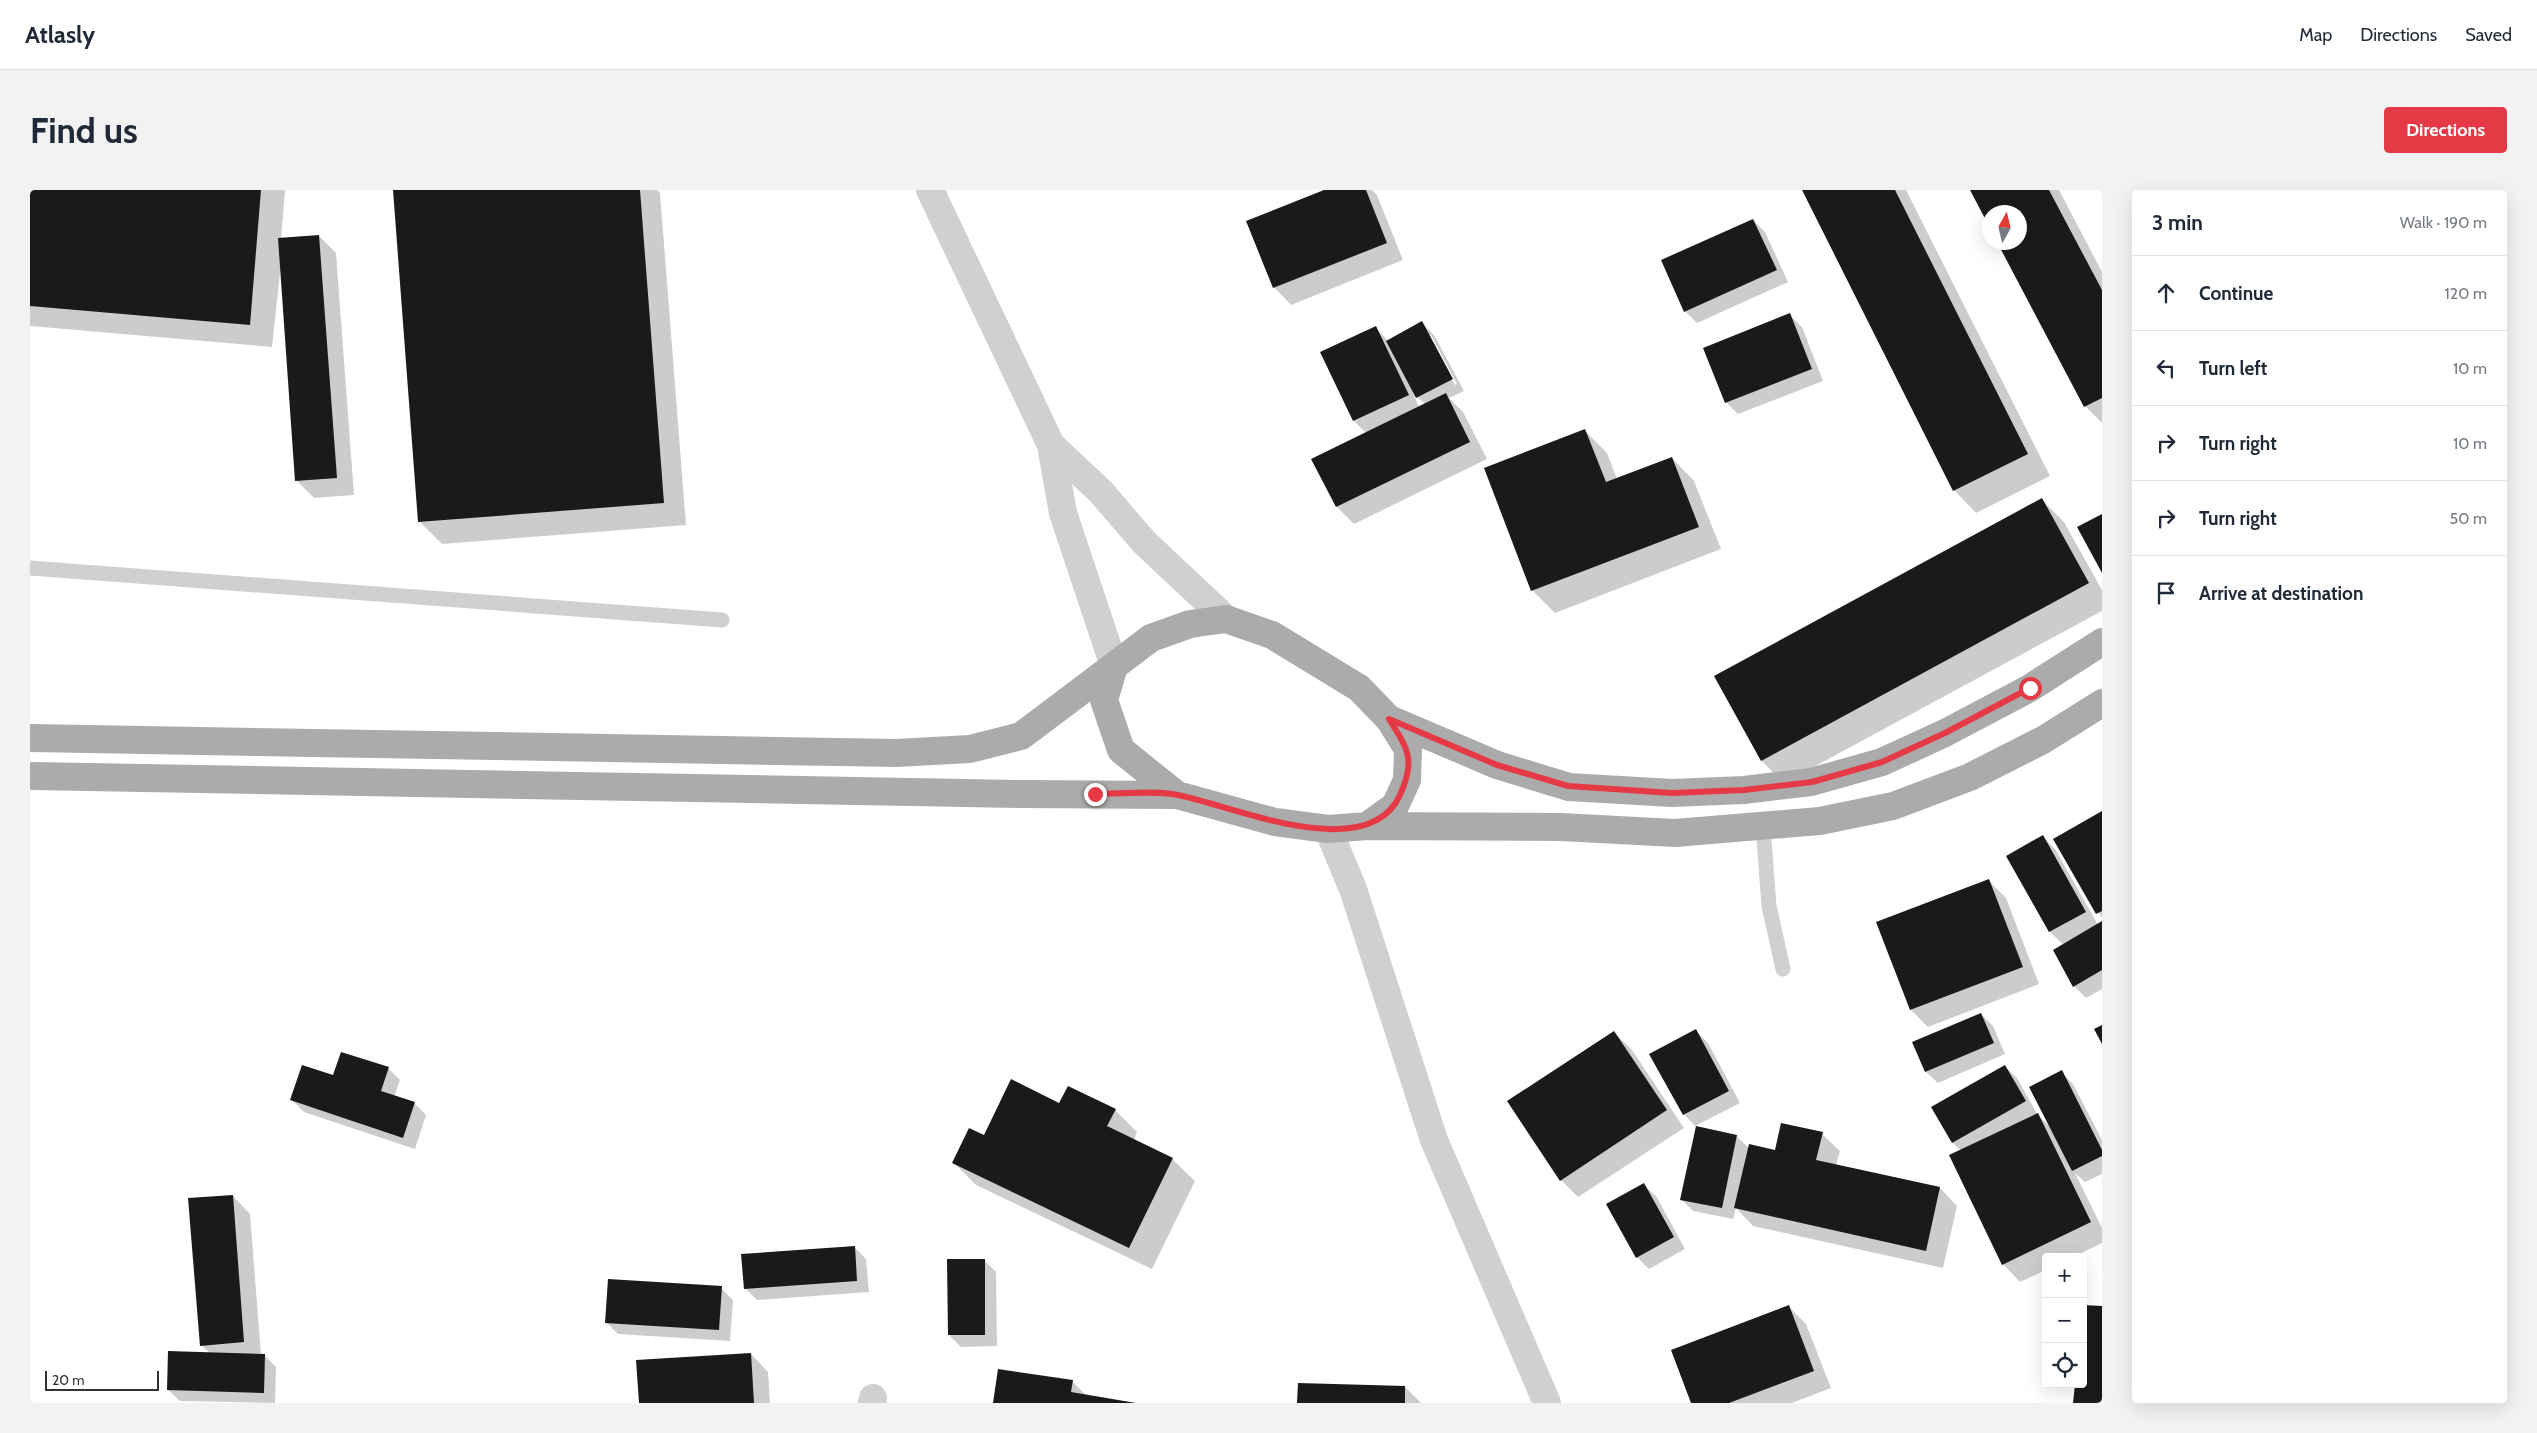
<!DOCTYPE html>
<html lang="en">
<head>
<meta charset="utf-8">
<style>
  :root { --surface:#fff; --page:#f2f2f3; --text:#1f2937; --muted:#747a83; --line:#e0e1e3; --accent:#e63946 }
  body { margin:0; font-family:Cabin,sans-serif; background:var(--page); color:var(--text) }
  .controls { position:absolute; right:15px; bottom:15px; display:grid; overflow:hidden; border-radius:5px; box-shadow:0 5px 20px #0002 }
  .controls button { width:45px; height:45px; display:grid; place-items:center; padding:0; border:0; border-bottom:1px solid var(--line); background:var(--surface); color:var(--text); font:25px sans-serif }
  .compass { position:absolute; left:1952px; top:15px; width:45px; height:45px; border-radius:50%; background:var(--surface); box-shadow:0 5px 20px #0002; rotate:8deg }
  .scale { position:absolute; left:15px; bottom:12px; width:114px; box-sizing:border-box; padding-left:5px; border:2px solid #333; border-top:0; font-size:14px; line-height:18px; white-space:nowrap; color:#333; -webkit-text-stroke:4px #fff; paint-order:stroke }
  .stop { position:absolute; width:15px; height:15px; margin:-11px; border:4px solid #e63946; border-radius:50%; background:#fff }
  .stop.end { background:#e63946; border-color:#fff; box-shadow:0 1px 5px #0008 }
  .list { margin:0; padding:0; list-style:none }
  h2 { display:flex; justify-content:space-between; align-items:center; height:65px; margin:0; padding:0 20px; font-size:21px }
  h2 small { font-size:16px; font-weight:400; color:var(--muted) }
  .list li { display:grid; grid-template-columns:32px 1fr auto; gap:15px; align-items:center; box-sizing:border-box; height:75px; padding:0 20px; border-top:1px solid var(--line) }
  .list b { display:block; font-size:19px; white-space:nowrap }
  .list em { font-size:16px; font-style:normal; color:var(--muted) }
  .icon { flex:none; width:28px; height:28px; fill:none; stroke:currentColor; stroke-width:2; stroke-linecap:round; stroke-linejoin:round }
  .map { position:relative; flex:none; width:2072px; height:1213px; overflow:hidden; border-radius:5px }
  header { display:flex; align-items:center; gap:30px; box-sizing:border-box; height:70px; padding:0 25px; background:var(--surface); border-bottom:1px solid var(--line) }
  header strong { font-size:24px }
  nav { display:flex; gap:28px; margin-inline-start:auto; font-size:18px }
  .intro { display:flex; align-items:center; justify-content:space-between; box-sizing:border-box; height:120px; padding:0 30px }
  h1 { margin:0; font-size:35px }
  .button { padding:12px 22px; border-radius:5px; background:var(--accent); color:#fff; font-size:18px; font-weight:700 }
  main { display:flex; gap:30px; padding:0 30px }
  aside { flex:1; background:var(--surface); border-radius:5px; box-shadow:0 5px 20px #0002 }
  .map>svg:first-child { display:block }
</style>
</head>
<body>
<header>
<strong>Atlasly</strong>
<nav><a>Map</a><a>Directions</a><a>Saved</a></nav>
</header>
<div class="intro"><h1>Find us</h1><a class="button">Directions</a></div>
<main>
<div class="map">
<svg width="2072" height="1213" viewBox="0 0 2072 1213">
  <rect width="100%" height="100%" fill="#fff"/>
  <path fill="#0003" fill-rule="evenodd" d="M 0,0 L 255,0 L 251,49 L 289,46 L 306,63 L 324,305 L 284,308 L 266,290 L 251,74 L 242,157 L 0,136 Z
    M 364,0 L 627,0 L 630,3 L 656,335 L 412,354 L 389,331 Z
    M 1297,0 L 1342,0 L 1347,5 L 1373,70 L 1261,115 L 1244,97 Z
    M 1773,0 L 1876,0 L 2020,286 L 1946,323 L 1924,300 Z
    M 1941,0 L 2029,0 L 2072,82 L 2072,233 L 2055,216 L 1990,52 L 1990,22 L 1960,22 Z
    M 1723,30 L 1735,42 L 1758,92 L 1667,133 L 1655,121 Z
    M 1760,125 L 1772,137 L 1793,191 L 1708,224 L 1696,212 Z
    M 1392,133 L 1404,145 L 1434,201 L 1419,208 L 1433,222 L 1457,269 L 1324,334 L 1307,317 L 1336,243 L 1324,231 L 1345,137 L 1358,151 ZM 1398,145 L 1401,145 L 1427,194 L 1425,195 ZM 1384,200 L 1387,207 L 1395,214 L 1389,217 L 1382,201 Z
    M 1555,241 L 1577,263 L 1587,289 L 1642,268 L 1664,291 L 1691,359 L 1525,423 L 1502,400 Z
    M 2012,310 L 2034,332 L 2072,400 L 2072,421 L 1754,593 L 1732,571 L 1686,486 Z
    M 2072,622 L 2072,728 L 2025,649 Z
    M 2013,647 L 2025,659 L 2068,735 L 2072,733 L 2072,799 L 2056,808 L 2044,796 L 2034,755 L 2020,742 L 1978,666 Z
    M 1958,690 L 1976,708 L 2009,794 L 1898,837 L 1881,820 Z
    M 1951,824 L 1963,836 L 1975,864 L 1908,893 L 1896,882 Z
    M 1666,841 L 1678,853 L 1710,913 L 1665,936 L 1654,924 Z
    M 1584,842 L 1602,860 L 1654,938 L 1548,1007 L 1531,990 Z
    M 1975,877 L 1987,888 L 2007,924 L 2021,938 L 2031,882 L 2043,894 L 2072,950 L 2072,984 L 2055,992 L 2045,983 L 2072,1038 L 2072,1053 L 2043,1067 L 2016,1067 L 2016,1080 L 1990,1092 L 1973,1074 L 1931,961 L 1923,953 L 1902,918 Z
    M 358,878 L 370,890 L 364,907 L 384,913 L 396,925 L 385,959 L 274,922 L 262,910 L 304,887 Z
    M 1030,914 L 1085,920 L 1107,942 L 1104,950 L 1142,969 L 1165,991 L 1122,1079 L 946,995 L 924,973 L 955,946 Z
    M 1792,944 L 1810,961 L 1806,975 L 1910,998 L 1927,1016 L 1913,1078 L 1723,1036 L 1706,1018 L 1703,1029 L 1663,1021 L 1651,1009 L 1706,946 L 1719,958 L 1746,961 Z
    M 1614,995 L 1626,1006 L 1655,1059 L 1619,1079 L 1607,1067 Z
    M 203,1006 L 220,1024 L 231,1165 L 234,1165 L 246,1177 L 245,1213 L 150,1211 L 138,1200 L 180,1163 L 171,1155 Z
    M 824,1057 L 836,1069 L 839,1102 L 727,1110 L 715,1098 Z
    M 954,1070 L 966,1082 L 967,1156 L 931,1157 L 919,1145 Z
    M 691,1098 L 703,1110 L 700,1151 L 588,1144 L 576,1132 Z
    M 1759,1117 L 1776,1134 L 1801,1198 L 1762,1213 L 1662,1213 L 1642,1161 Z
    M 721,1164 L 738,1182 L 740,1213 L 610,1213 L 608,1171 Z
    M 969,1180 L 1042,1191 L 1057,1206 L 1105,1213 L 964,1213 Z
    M 1269,1194 L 1375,1197 L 1391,1213 L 1268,1213 Z"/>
  <path fill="#1a1a1a" d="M 0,0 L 231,0 L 220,135 L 0,116 Z
    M 363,0 L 610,0 L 634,313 L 388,332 Z
    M 1294,0 L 1336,0 L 1357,53 L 1243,98 L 1216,31 Z
    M 1772,0 L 1865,0 L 1998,264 L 1923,301 Z
    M 1940,0 L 2019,0 L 2072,100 L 2072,208 L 2054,217 L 1967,52 L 1990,52 L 1990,22 L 1960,22 L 1960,38 Z
    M 1723,29 L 1747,80 L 1654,122 L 1631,70 Z
    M 289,45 L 307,288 L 265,291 L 248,48 Z
    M 1760,123 L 1782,179 L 1695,213 L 1673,158 Z
    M 1392,131 L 1423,189 L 1386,208 L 1356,151 Z
    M 1346,136 L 1379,205 L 1323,231 L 1290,162 Z
    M 1416,203 L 1440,252 L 1306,317 L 1281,269 Z
    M 1555,239 L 1576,292 L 1642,267 L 1669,337 L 1501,401 L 1454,278 Z
    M 2012,308 L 2059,393 L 1731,571 L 1684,486 Z
    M 2072,324 L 2072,383 L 2047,337 Z
    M 2072,621 L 2072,721 L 2066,724 L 2023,649 Z
    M 2013,645 L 2056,722 L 2019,742 L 1976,666 Z
    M 1959,689 L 1993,777 L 1880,820 L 1846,732 Z
    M 2072,731 L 2072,780 L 2043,797 L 2023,760 Z
    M 1951,823 L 1964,853 L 1895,882 L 1882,852 Z
    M 2072,835 L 2072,854 L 2064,839 Z
    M 1666,839 L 1699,901 L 1653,925 L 1619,864 Z
    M 1584,841 L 1637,920 L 1530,991 L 1477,911 Z
    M 311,862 L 359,877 L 351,901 L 385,912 L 373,948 L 260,910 L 272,875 L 303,885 Z
    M 1975,875 L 1996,911 L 1922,953 L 1901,917 Z
    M 2032,880 L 2072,960 L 2072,966 L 2042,981 L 1999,897 Z
    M 981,889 L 1029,913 L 1038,896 L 1086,919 L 1077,936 L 1143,968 L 1099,1058 L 922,973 L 939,938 L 954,945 Z
    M 2008,923 L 2061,1032 L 1972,1075 L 1919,965 Z
    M 1751,933 L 1793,942 L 1786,970 L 1910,997 L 1896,1061 L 1704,1018 L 1719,954 L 1745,960 Z
    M 1666,936 L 1707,945 L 1692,1018 L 1650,1010 Z
    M 1614,993 L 1644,1047 L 1606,1068 L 1576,1014 Z
    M 203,1005 L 214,1152 L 170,1156 L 158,1008 Z
    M 825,1056 L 827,1091 L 714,1099 L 711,1064 Z
    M 917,1069 L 955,1069 L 955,1145 L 918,1145 Z
    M 578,1089 L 692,1096 L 689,1140 L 575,1133 Z
    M 1759,1115 L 1784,1181 L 1699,1213 L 1661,1213 L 1641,1160 Z
    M 2053,1115 L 2072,1116 L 2072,1213 L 2043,1213 L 2045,1194 L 2053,1194 Z
    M 138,1161 L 235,1164 L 234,1203 L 137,1200 Z
    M 721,1163 L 724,1213 L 609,1213 L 606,1170 Z
    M 968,1179 L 1043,1190 L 1041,1202 L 1106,1213 L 963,1213 Z
    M 1268,1193 L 1375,1196 L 1375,1213 L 1267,1213 Z"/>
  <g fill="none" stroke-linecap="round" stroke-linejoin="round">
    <path stroke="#d0d0d0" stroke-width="15" d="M 0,378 L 692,430
      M 1733,636 L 1739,716 L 1753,779"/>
    <path stroke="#d0d0d0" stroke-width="28" d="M 900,0 L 1021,255 L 1033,323 L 1084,476
      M 1021,255 L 1071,302 L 1114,352 L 1196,429
      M 1298,639 L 1323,699 L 1404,950 L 1517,1213
      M 842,1213 L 843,1208"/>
    <path stroke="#ababab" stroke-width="28" d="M 1196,429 L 1242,445 L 1329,498 L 1359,529 L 1378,559 L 1377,590 L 1365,616 L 1337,636 L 1298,639 L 1245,632 L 1147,605 L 1091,560 L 1074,510 L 1084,476 L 1121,448 L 1160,434 Z
      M 1359,529 L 1467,575 L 1539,597 L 1642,603 L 1714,600 L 1781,592 L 1852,572 L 1915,543 L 2000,498 L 2072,452
      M 0,548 L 866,563 L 940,559 L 991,546 L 1084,476
      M 0,586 L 992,604 L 1147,605
      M 1337,636 L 1531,637 L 1645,643 L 1790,631 L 1863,616 L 1940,587 L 2013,550 L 2072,513"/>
  </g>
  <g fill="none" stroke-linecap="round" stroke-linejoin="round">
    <path stroke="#e63946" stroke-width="6" d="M 1065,604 C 1089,604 1126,600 1148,605 C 1203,616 1338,676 1370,605 C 1386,570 1378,559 1359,529 L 1467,575 L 1538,596 L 1642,603 L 1714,600 L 1782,592 L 1852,572 L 1915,543 L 2000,498"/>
  </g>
</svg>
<div class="controls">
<button>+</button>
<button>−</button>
<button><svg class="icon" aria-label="locate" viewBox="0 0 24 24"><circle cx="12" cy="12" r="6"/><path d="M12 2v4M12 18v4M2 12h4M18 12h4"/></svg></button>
</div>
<svg class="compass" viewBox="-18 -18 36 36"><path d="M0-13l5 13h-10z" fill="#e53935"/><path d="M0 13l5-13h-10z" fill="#747a83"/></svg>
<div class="scale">20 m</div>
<div class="stop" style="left:2000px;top:498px"></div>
<div class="stop end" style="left:1065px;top:604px"></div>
</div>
<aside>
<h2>3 min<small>Walk · 190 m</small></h2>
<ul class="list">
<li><svg class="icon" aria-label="ahead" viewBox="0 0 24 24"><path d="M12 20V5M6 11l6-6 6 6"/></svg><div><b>Continue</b></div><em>120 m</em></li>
<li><svg class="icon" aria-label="left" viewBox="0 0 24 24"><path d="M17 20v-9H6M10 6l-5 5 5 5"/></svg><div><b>Turn left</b></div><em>10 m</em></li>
<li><svg class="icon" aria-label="right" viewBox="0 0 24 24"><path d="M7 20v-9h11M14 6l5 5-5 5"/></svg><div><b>Turn right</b></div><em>10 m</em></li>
<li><svg class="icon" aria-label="right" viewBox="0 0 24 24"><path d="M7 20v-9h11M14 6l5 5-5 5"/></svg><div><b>Turn right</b></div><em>50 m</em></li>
<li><svg class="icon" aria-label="arrive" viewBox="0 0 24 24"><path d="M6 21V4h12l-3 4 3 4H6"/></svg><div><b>Arrive at destination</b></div></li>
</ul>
</aside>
</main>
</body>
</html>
